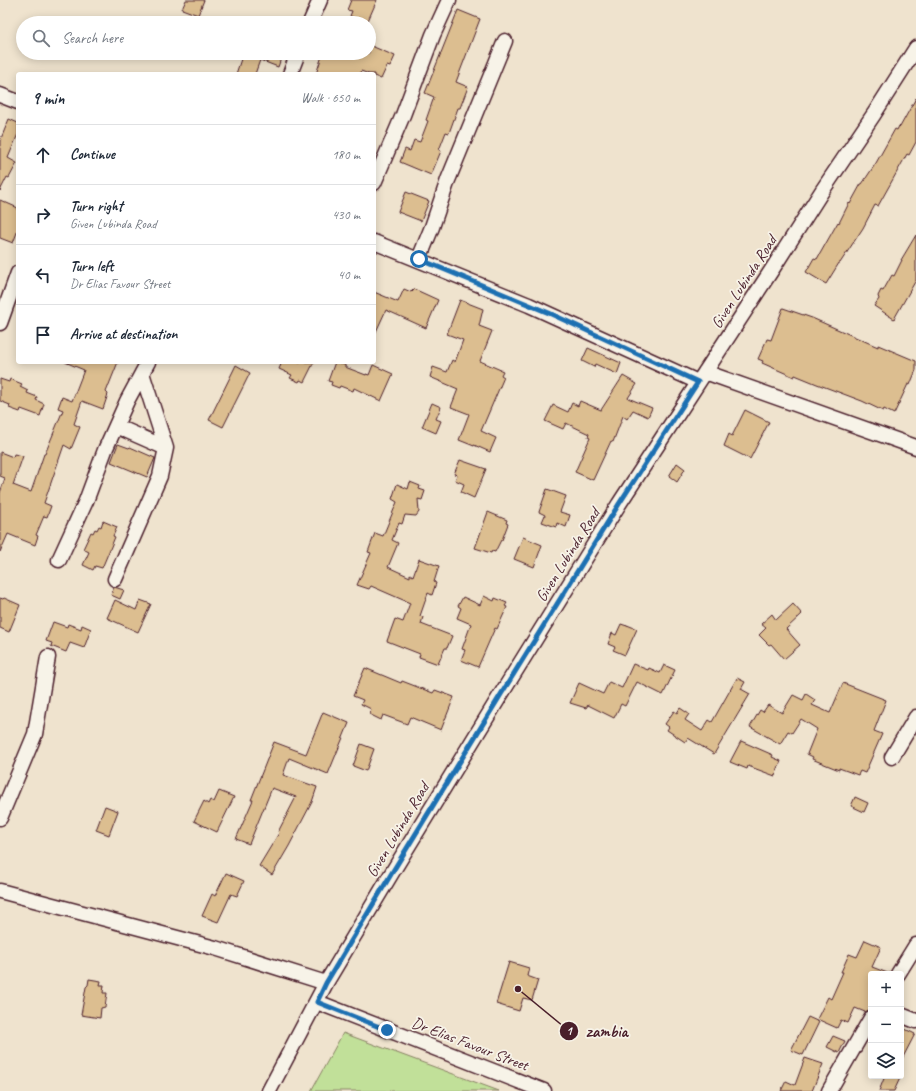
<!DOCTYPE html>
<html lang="en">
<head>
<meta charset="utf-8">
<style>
  :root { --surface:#fff; --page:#f6f6f7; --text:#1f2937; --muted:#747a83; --line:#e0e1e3 }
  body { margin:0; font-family:Caveat,sans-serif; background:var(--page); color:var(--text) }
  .controls { position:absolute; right:12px; bottom:12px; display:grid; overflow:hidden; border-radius:4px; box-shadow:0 2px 10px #0003 }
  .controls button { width:36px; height:36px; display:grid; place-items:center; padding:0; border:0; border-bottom:1px solid var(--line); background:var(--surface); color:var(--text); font:20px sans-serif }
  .stop { position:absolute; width:12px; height:12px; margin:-9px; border:3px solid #1f6fb2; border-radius:50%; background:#fff }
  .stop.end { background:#1f6fb2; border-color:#fff; box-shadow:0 1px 4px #0008 }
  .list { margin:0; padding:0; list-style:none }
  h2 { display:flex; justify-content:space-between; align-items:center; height:52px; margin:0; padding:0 16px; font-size:17px }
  h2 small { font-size:13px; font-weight:400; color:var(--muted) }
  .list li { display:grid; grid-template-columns:26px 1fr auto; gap:12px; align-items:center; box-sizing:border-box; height:60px; padding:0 16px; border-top:1px solid var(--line) }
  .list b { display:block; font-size:15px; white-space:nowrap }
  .list p { margin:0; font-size:13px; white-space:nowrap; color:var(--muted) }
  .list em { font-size:13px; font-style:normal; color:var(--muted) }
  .icon { flex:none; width:22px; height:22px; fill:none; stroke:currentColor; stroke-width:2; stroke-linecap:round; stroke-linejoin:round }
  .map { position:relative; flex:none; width:916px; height:1091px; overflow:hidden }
  .search { position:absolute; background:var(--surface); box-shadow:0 2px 10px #0003; left:16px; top:16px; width:360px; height:44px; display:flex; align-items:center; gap:10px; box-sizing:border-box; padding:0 14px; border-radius:22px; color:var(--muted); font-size:15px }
  .panel { position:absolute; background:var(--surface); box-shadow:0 2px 10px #0003; left:16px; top:72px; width:360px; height:292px; border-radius:4px }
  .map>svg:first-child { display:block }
</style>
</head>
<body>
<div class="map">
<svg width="916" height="1091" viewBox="0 0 916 1091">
  <rect width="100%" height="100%" fill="#efe3ce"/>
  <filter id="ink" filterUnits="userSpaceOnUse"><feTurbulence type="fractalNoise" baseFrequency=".025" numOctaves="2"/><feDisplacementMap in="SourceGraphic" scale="8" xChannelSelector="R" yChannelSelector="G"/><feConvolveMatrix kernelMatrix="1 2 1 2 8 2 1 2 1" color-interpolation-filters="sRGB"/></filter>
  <g filter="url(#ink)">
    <path fill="#c1e099" stroke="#868062" d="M 343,1033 L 499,1091 L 311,1091 Z"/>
    <path fill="#dcbe90" stroke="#4a1f2b" d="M 186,0 L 204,0 L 198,15 L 182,9 Z
      M 351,0 L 377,0 L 367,23 L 350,16 L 352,11 L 347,10 Z
      M 458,10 L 480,19 L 456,82 L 468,87 L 460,108 L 458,108 L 449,133 L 446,132 L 439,150 L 441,151 L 431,175 L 400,162 L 405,149 L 410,151 L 414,140 L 420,142 L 428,121 L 426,120 L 434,97 L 425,93 Z
      M 369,45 L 395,56 L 390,67 L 387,66 L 381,79 L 374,76 L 374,74 L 369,74 L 361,71 L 360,74 L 316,74 L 323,53 L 369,53 Z
      M 243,53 L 283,53 L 278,67 L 260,60 L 255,74 L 236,74 Z
      M 916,98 L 916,142 L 909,155 L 907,154 L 878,206 L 875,205 L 863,228 L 840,263 L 839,263 L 826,284 L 806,272 L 814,258 L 817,259 L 838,222 L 839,223 L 849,203 L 850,204 L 861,184 L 862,184 L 876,163 L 895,129 L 897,130 L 899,126 L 900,127 Z
      M 9,119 L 18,123 L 18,134 L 8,158 L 17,163 L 9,178 L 7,177 L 0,191 L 0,141 Z
      M 406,192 L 429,201 L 421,221 L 398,212 Z
      M 0,200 L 18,208 L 18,230 L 13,243 L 0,238 Z
      M 916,235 L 916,280 L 894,319 L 874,306 L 879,299 L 878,296 L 881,290 L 883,291 L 892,275 L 894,276 L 902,260 L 901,260 Z
      M 404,289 L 411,292 L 414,289 L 438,300 L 426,328 L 386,310 L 374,336 L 374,292 L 398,302 Z
      M 460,300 L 483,309 L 479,326 L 492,331 L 480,361 L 503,371 L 501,375 L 504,377 L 481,431 L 496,438 L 490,452 L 474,445 L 474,446 L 459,440 L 469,414 L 451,407 L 458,389 L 430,377 L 433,367 L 447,372 L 452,360 L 455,362 L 463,340 L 447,334 Z
      M 783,308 L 812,318 L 878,347 L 878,345 L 916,361 L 916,370 L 910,385 L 908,384 L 894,414 L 884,409 L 883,411 L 862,401 L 817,384 L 795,375 L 794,377 L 762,363 L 763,361 L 758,359 L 767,339 L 771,340 Z
      M 588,348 L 621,363 L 617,374 L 595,364 L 594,367 L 582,361 Z
      M 65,362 L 118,362 L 106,392 L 108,394 L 103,409 L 82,401 L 74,424 L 80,427 L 71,449 L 64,445 L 44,503 L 51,506 L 47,517 L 44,516 L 36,535 L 38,536 L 35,545 L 8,534 L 0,552 L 0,493 L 5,478 L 0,476 L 0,452 L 13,457 L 14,454 L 23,456 L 13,485 L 31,492 L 44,454 L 45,454 L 63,410 L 58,408 L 62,397 L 72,401 L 84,370 Z
      M 282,362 L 314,362 L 304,382 L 300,380 L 299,382 L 290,378 L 292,375 L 279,369 Z
      M 335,362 L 345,365 L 345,367 L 366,375 L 366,374 L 369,375 L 373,365 L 393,374 L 381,401 L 354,388 L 353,391 L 340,386 L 339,388 L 331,385 L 332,382 L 328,381 Z
      M 236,365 L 250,373 L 223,427 L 209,420 Z
      M 623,376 L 637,384 L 628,398 L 652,408 L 648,417 L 633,410 L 627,419 L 623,416 L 613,442 L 611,441 L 593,480 L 575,472 L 590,438 L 588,437 L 589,434 L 566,423 L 563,429 L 545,421 L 553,405 L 568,412 L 572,403 L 578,406 L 580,401 L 601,410 Z
      M 0,379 L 9,382 L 10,379 L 22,384 L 20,387 L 28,391 L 27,393 L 37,397 L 36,400 L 44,404 L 40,416 L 21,409 L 20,412 L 9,408 L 10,405 L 0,401 Z
      M 432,403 L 441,407 L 436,419 L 441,421 L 436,433 L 422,427 Z
      M 745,410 L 769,422 L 750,459 L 724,446 L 729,434 L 732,436 Z
      M 118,444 L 129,448 L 130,447 L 155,458 L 147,477 L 111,462 Z
      M 460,460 L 486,469 L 474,498 L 461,492 L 464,484 L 455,480 L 457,475 L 454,474 Z
      M 677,463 L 685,469 L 677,482 L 669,476 Z
      M 410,482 L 420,486 L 419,489 L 425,491 L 422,500 L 418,499 L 419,512 L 416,516 L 405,515 L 402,524 L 399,523 L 392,540 L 398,543 L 388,567 L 410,577 L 410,574 L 413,576 L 419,559 L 439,566 L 434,582 L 436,583 L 432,595 L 428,593 L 420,616 L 423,617 L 421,624 L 452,636 L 447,648 L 445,648 L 438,664 L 419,657 L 420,654 L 387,641 L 395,619 L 403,622 L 410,603 L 371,586 L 369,589 L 357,585 L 371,553 L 368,552 L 375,533 L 383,536 L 397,502 L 392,499 L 397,484 L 408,489 Z
      M 547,489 L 566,496 L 560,512 L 570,515 L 566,527 L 557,523 L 556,527 L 542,522 L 545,515 L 539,512 Z
      M 488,512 L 507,520 L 506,523 L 508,524 L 502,540 L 501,540 L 495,552 L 492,551 L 491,553 L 475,548 Z
      M 103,521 L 117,527 L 113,536 L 115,537 L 102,568 L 95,566 L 93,570 L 83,565 L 89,552 L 83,549 L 91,532 L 93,533 L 95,529 L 97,530 L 99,526 L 101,527 Z
      M 523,537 L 542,545 L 534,567 L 514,559 Z
      M 114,587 L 124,590 L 120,599 L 111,595 Z
      M 484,596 L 494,601 L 495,598 L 507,603 L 505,606 L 507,607 L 497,629 L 495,628 L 478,667 L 461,660 L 465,650 L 462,649 L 471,624 L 457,618 L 461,608 L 458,606 L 463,597 L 480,605 Z
      M 0,598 L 3,599 L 4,598 L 20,605 L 9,632 L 0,628 Z
      M 115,600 L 136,610 L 140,600 L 151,604 L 138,632 L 107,618 Z
      M 793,604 L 802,614 L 786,629 L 800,645 L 784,659 L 771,644 L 769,645 L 759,635 L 766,628 L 761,624 L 772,614 L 776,620 Z
      M 53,622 L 67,627 L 68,624 L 81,629 L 82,625 L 91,629 L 84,648 L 70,643 L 66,652 L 51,646 L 52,643 L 46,641 Z
      M 621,624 L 627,626 L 627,625 L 637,629 L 625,655 L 613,650 L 615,647 L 608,644 L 612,633 L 616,635 Z
      M 633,664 L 648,670 L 649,668 L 660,673 L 664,665 L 675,670 L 663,695 L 637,682 L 625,706 L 621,704 L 614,718 L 588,705 L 586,708 L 570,703 L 579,683 L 603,694 L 609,682 L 622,688 Z
      M 365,668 L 401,683 L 402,681 L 433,693 L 435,690 L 454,697 L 441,730 L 410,717 L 407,724 L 383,715 L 381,720 L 369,714 L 371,709 L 361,704 L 363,700 L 353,696 Z
      M 737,678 L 745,682 L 741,689 L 750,694 L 714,754 L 688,738 L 685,742 L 667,730 L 669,727 L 665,724 L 674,711 L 677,713 L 680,708 L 689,714 L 685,720 L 702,731 L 709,720 L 712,722 Z
      M 843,683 L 886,700 L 874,731 L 882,734 L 865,773 L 860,771 L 858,775 L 839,768 L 839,770 L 812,759 L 813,757 L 807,754 L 817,729 L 801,719 L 792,733 L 788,731 L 780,744 L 750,727 L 760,710 L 763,712 L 768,705 L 782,713 L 793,695 L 803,700 L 806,694 L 815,700 L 812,705 L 830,713 Z
      M 323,712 L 349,723 L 328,774 L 289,758 L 283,775 L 317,787 L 312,802 L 289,846 L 272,875 L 259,866 L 279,833 L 278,832 L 296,797 L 272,788 L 249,844 L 236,839 L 253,800 L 251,800 L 274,742 L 306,754 Z
      M 741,741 L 773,755 L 772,757 L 781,761 L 775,776 L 748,766 L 747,769 L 730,762 Z
      M 361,744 L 374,749 L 366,771 L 353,766 Z
      M 219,791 L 234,797 L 217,832 L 194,821 L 204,801 L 208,804 L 210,800 L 214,802 Z
      M 855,797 L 868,803 L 864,812 L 851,806 Z
      M 105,806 L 118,811 L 109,835 L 96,830 Z
      M 226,873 L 244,881 L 237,896 L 231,894 L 218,922 L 202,916 L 212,894 L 215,896 Z
      M 865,940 L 881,947 L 872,967 L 890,974 L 871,974 L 871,1006 L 869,1010 L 865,1012 L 855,1008 L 848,1023 L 841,1020 L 837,1028 L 817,1019 L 828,997 L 831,999 L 843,972 L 841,972 L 849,954 L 857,957 Z
      M 509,962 L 529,968 L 527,976 L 538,980 L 532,1000 L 523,998 L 519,1011 L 496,1004 Z
      M 89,979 L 101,981 L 100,985 L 104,985 L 103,993 L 107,993 L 105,1007 L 101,1008 L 100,1018 L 81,1015 L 86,987 L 88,985 Z
      M 808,1017 L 819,1022 L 803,1055 L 791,1050 Z
      M 901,1027 L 915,1034 L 901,1061 Z
      M 833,1036 L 845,1041 L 839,1053 L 827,1047 Z
      M 805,1058 L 823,1064 L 812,1091 L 781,1091 L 786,1081 L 795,1085 Z
      M 885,1076 L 901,1076 L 894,1091 L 879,1091 Z"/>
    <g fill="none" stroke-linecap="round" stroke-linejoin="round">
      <defs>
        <path id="minor" d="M 310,23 L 320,0
          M 290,74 L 298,53
          M 0,95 L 18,102
          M 374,183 L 403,115 L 433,35 L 449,0
          M 374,242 L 529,305 L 698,382
          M 419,259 L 432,227 L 448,180 L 505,41
          M 0,323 L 18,273
          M 705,372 L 916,447
          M 116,426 L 166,448
          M 59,560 L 86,501 L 105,450 L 127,401 L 148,362
          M 115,579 L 160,476 L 166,448 L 142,373
          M 892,757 L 916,717
          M 0,818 L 35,734 L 48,657
          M 0,891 L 215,948 L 326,983
          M 898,974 L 916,945
          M 317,1002 L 544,1091
          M 901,1015 L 916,1021
          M 269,1091 L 326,983 L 393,871 L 500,696 L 619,504 L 773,268 L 822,191 L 874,114 L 916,48
          M 829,1091 L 871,1018"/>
      </defs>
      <use href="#minor" stroke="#4a1f2b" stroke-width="17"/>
      <use href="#minor" stroke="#f7f3e8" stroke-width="14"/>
    </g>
  </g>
  <g fill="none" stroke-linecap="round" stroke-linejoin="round" filter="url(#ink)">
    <path stroke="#1f6fb2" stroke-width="5" d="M 387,1030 L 317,1002 L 326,983 L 393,871 L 500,696 L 619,504 L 698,382 L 549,313 L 419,259"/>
  </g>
  <g text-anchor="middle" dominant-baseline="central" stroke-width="3.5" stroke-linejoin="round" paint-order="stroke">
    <g font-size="16" fill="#4a1f2b" stroke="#f7f3e8">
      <text transform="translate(744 282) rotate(-57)">Given Lubinda Road</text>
      <text transform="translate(568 555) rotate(-58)">Given Lubinda Road</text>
      <text transform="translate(398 830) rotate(-59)">Given Lubinda Road</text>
      <text transform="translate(470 1044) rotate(21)">Dr Elias Favour Street</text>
    </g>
  </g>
  <path fill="none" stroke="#4a1f2b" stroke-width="1.5" d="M518 989L569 1031"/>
  <g fill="#4a1f2b" stroke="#f7f3e8" stroke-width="1.5">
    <circle cx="518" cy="989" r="4"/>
    <circle cx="569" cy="1031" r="10"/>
  </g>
  <g font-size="12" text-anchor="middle" font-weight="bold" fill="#fff">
    <text x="569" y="1035">1</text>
  </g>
  <g font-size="17" text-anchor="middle" font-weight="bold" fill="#4a1f2b" stroke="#f7f3e8" stroke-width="3.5" stroke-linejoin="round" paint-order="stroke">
    <text x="607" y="1037">zambia</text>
  </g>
</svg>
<div class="controls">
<button>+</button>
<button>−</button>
<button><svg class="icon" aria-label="layers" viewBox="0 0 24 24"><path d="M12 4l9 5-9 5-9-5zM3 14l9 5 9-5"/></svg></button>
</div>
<div class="stop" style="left:419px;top:259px"></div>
<div class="stop end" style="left:387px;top:1030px"></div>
<div class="search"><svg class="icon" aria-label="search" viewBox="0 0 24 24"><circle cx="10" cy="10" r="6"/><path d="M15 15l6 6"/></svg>Search here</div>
<section class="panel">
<h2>9 min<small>Walk · 650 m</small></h2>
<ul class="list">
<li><svg class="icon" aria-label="ahead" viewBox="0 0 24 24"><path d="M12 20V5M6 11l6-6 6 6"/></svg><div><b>Continue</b></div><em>180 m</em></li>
<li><svg class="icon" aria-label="right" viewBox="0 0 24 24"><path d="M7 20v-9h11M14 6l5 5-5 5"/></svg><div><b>Turn right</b><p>Given Lubinda Road</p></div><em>430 m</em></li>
<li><svg class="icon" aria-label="left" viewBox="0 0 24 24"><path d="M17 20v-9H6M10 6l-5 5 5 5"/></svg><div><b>Turn left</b><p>Dr Elias Favour Street</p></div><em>40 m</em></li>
<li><svg class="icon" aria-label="arrive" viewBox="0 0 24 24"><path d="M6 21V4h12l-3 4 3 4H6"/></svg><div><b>Arrive at destination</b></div></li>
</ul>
</section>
</div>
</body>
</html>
